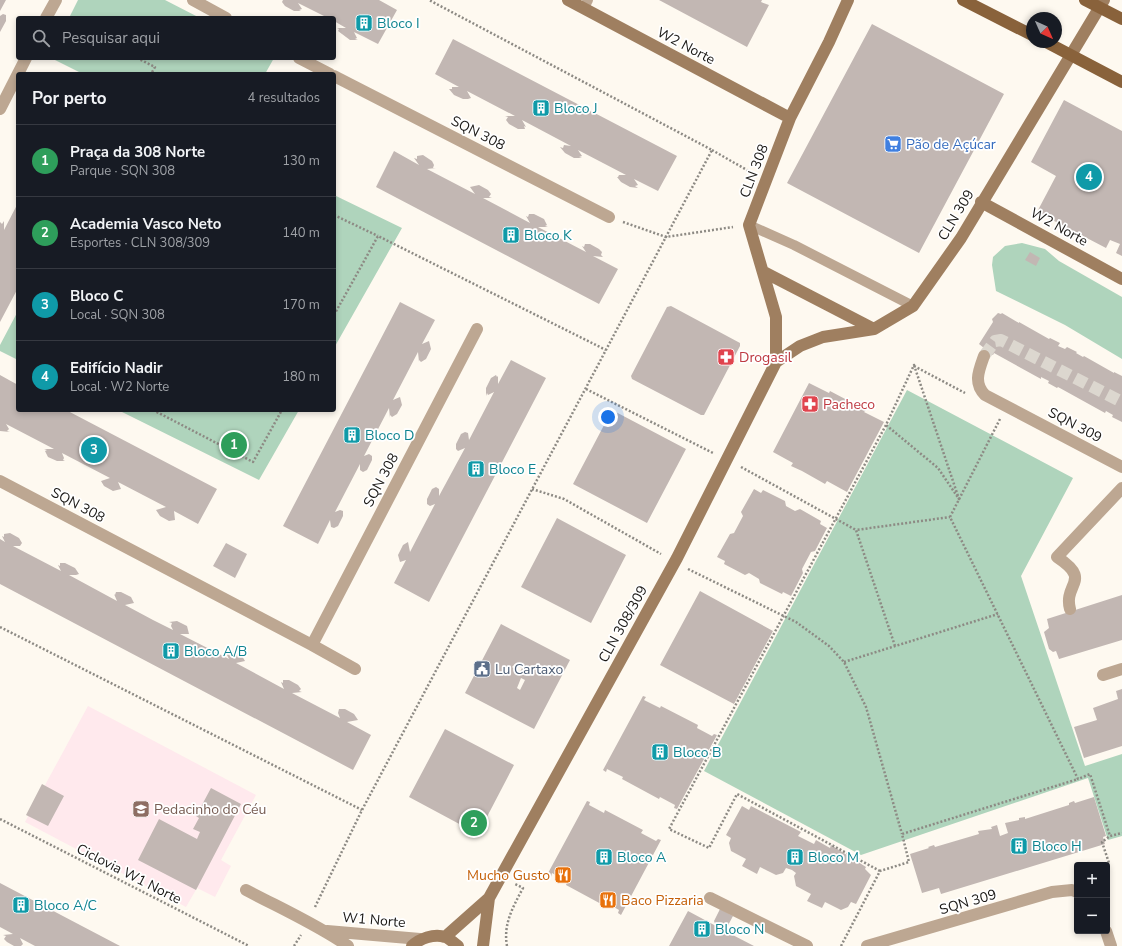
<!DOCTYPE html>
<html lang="pt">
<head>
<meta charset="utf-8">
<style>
  :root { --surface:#171b24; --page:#20242c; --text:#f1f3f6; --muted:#9ea1a6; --line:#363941; --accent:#b45309 }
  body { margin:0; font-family:"Nunito Sans",sans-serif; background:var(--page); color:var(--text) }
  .controls { position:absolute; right:12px; bottom:12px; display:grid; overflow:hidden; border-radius:4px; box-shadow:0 2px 6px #0003 }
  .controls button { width:36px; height:36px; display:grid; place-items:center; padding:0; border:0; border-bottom:1px solid var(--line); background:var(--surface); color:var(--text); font:20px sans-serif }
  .compass { position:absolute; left:1026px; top:12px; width:36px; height:36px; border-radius:50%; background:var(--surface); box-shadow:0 2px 6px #0003; rotate:135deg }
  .you { position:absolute; left:608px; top:417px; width:14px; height:14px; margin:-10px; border:3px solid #fff; border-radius:50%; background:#1a73e8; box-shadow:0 0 0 6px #1a73e833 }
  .badge { display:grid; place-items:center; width:26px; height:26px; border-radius:50%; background:var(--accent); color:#fff; font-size:13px; font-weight:700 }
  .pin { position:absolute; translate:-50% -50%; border:2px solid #fff; box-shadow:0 1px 4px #0006 }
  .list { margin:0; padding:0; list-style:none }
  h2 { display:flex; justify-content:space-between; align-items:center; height:52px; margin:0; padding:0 16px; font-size:17px }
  h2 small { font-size:13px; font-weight:400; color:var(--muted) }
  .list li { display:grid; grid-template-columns:26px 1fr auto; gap:12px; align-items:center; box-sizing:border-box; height:72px; padding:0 16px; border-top:1px solid var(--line) }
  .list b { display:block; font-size:15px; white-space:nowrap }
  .list p { margin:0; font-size:13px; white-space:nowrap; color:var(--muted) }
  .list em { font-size:13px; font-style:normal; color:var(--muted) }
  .icon { flex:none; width:22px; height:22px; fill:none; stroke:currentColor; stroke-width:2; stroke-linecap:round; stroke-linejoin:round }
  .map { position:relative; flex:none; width:1122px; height:946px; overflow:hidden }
  .search { position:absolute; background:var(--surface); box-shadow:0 2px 6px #0003; left:16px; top:16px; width:320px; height:44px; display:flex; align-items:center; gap:10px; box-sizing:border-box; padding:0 14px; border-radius:4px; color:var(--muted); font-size:15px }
  .panel { position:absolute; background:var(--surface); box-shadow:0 2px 6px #0003; left:16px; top:72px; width:320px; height:340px; border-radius:4px }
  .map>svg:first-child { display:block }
</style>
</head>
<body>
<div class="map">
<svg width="1122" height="946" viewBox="0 0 1122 946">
  <rect width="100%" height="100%" fill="#fef9f0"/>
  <path fill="#ffe9ed" d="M 88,706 L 256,795 L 221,860 L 231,866 L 215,897 L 197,888 L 186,907 L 25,822 Z"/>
  <path fill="#afd4bc" d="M 78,0 L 165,0 L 200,18 L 69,18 Z
    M 51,58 L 274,58 L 265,74 L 83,74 Z
    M 334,195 L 402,228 L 334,348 Z
    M 1022,243 L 1045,249 L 1059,261 L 1122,297 L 1122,359 L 1065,325 L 996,291 L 992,265 L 993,257 L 1005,246 Z
    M 18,311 L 18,360 L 0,351 L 0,345 Z
    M 907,390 L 1073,478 L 1021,576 L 1085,766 L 1122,754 L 1122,836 L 1108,840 L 1088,778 L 861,855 L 704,771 Z
    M 118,410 L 299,410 L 259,480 Z"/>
  <path fill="#c2b7b3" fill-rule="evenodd" d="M 0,0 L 6,0 L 0,11 Z
    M 283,0 L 379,0 L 397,10 L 378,44 L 354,32 L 357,38 L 355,39 L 358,40 L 350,40 L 338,31 L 339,29 L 337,28 L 346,28 L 334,21 L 334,18 L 328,18 L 298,3 L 302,9 L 299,10 L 301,11 L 294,11 L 285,6 L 282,2 Z
    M 659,0 L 762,0 L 761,2 L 769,5 L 747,47 Z
    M 3,14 L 6,15 L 6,21 L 0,32 L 0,16 Z
    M 872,24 L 1004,94 L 919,253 L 787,183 Z
    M 453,39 L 677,156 L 658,191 L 634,179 L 638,185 L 635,186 L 638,188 L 630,187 L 621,182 L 617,177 L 618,177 L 619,175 L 626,175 L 578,150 L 582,156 L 579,157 L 582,158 L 574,158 L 565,153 L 560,147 L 563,148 L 564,145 L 571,146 L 522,120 L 526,127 L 524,126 L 525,129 L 518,129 L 509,124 L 506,120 L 508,117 L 505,116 L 515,116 L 467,91 L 471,98 L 468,98 L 471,99 L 463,99 L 454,95 L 449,89 L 452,89 L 452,87 L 459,87 L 435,74 Z
    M 1064,100 L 1122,131 L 1122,256 L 1116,253 L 1120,244 L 1110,240 L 1106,248 L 1037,212 L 1056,176 L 1031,162 Z
    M 394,151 L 419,165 L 414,158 L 417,159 L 417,156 L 423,155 L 432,161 L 434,165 L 433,168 L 436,168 L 427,169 L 475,194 L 470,187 L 479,185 L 488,190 L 491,194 L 489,197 L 492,198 L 483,198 L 530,223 L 526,216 L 528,217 L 529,214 L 534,214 L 544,219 L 547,225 L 545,226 L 548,227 L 538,227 L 586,252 L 582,246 L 584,247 L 585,244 L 590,244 L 599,249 L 602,252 L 601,255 L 603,257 L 593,256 L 618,269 L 599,304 L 376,187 Z
    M 18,203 L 18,288 L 0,322 L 0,222 L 2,224 L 4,221 L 4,230 Z
    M 1030,252 L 1040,258 L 1036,266 L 1025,260 Z
    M 400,302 L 435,320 L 422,344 L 429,341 L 431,349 L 426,359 L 421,362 L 419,360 L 419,362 L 418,352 L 393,400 L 400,397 L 402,405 L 397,414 L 392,417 L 390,415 L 390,418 L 389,408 L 364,456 L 369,454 L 372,456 L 372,460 L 367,470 L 363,472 L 360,470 L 360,464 L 335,512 L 340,510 L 343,511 L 343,516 L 338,526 L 334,528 L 331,527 L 330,520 L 318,544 L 283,526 Z
    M 671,306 L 740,343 L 740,346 L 704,415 L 701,415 L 632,379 L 631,376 L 667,307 Z
    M 998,313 L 1001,314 L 1002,313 L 1019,323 L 1019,322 L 1049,339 L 1050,338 L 1060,343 L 1058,346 L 1065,349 L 1067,347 L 1077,352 L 1076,353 L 1083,357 L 1084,356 L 1114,373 L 1114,372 L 1122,376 L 1122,422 L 1112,417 L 1113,415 L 1106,411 L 1105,413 L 1058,387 L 1057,388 L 1048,383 L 1049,381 L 1041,377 L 1041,379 L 994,353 L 993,355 L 983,350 L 984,348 L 979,344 L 993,322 L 992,319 Z
    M 511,360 L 546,378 L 429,602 L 394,583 L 406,560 L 400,562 L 398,555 L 403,545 L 408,542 L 410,552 L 435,504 L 430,506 L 427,504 L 427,499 L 432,489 L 436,487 L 439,489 L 439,496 L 465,448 L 458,451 L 456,449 L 456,444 L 461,434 L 465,432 L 468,433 L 469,440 L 494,392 L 488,395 L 487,393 L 486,396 L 486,388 L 491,378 L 496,375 L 497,377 L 498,376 L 498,384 Z
    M 0,375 L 18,385 L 18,410 L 66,410 L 217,489 L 198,524 L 174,511 L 175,520 L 169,521 L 160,516 L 156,510 L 166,507 L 118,482 L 121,489 L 113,491 L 104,486 L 101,481 L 110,478 L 62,453 L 64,458 L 63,460 L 65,461 L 57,461 L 48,457 L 45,451 L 47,450 L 44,449 L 54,449 L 6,424 L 9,429 L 7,431 L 10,432 L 0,431 Z
    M 809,383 L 829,393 L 830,391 L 866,410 L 864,412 L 884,422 L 847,492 L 827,481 L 825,484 L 802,471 L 791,466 L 793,463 L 773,452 Z
    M 612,410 L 686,449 L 647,523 L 573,484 Z
    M 754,489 L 761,493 L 763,490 L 785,501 L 786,506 L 795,511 L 800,509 L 821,521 L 820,524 L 827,528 L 815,551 L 811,552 L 802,569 L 803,573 L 791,596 L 783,592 L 782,594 L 760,583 L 759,579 L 749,573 L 745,575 L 724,564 L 725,561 L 717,557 L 730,534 L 734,533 L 743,516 L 741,512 Z
    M 557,518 L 626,555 L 591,623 L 521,587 Z
    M 10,533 L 19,538 L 22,543 L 20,546 L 13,546 L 61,571 L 58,565 L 60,566 L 60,563 L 65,563 L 75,568 L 79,574 L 76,574 L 79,575 L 69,575 L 117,601 L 114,594 L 115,595 L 116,592 L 121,592 L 131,597 L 134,603 L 125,605 L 153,620 L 173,630 L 171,626 L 172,623 L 169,622 L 177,621 L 187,626 L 189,634 L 180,634 L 229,659 L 226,653 L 233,651 L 242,656 L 245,661 L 236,663 L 284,689 L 281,682 L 283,683 L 283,680 L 289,680 L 298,685 L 301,689 L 299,691 L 302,692 L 292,693 L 340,718 L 338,713 L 339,709 L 345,709 L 354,714 L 358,720 L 347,722 L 371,735 L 353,770 L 0,584 L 0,539 L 5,542 L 2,536 L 4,537 L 4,534 Z
    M 226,543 L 247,554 L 235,578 L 213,566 Z
    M 700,591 L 773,631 L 734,704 L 660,665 Z
    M 1122,595 L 1122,640 L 1059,659 L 1056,651 L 1053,652 L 1049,649 L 1044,632 L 1049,628 L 1047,619 Z
    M 501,624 L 570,660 L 534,729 L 465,693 ZM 515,664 L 522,668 L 520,672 L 512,667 ZM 521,678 L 525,680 L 520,690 L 517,688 Z
    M 1122,689 L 1122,746 L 1084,758 L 1074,727 L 1097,720 L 1093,708 L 1118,699 L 1116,691 Z
    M 643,696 L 646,697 L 644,700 L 660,708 L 661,706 L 698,725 L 697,728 L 712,736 L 714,734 L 717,735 L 677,809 L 674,808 L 675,805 L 660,797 L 659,799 L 622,779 L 623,777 L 607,769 L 606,772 L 603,770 Z
    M 445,729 L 514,765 L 478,834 L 409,797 Z
    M 42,784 L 64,796 L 48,826 L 26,815 Z
    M 211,788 L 241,804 L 196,890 L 138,860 L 159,819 L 197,839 L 200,832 L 193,829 L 199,818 L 196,816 Z
    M 1094,797 L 1106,836 L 1103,837 L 1105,844 L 941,894 L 939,888 L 922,893 L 910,854 L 929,848 L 928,847 L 934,845 L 935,847 L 979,834 L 978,831 L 992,829 L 991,827 L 997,825 L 1000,836 L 1008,833 L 1005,823 L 1019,820 L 1019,818 L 1025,817 L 1025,819 L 1069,805 L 1069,803 L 1074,801 L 1075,803 Z
    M 587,801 L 590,802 L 589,805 L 604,813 L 605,810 L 643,830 L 641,833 L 656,841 L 658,839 L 661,840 L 621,915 L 618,913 L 619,910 L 605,902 L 603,905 L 566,885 L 567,882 L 552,873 L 551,877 L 547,875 Z
    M 742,806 L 749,810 L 751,806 L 801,832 L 798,836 L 814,844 L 816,840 L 830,848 L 831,845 L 866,867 L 865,869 L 871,875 L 856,904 L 851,902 L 848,907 L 841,910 L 825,902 L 822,908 L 807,901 L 811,894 L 796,886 L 794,876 L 796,873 L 792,870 L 786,868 L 783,873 L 776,875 L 760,867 L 757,874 L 742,866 L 746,859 L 731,851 L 729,843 L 731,838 L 726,835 Z
    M 0,883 L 120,946 L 35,946 L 20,938 L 23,944 L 21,946 L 14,946 L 7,942 L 4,939 L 6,936 L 3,935 L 13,934 L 0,927 Z
    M 720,909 L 733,916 L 725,931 L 754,946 L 669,946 L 688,911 L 716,926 L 714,921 Z"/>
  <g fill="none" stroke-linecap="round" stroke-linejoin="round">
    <path stroke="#dcd7cf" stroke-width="12" stroke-dasharray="12 6" stroke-linecap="butt" d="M 984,356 L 995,341 L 1001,340 L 1122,402"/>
    <path stroke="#8d8a84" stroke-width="2.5" stroke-dasharray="2 2" stroke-linecap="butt" d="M 137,58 L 155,67 L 151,74
      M 712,150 L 752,173
      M 334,215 L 378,236
      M 623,222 L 666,237 L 733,227
      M 334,315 L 378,236 L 606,350
      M 914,365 L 959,499 L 938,468 L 886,425 Z
      M 914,366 L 965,393
      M 586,389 L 713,453
      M 153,410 L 253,462 L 282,410
      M 1000,419 L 950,517 L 1078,779 L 1090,774 L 1110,836 L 1122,833
      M 741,467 L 856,530
      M 532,489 L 564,499 L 661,554
      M 688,569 L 796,622 L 829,646 L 844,662 L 866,707 L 902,834
      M 0,627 L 362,810
      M 895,646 L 856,530 L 950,517
      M 844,662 L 998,614
      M 0,819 L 249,946
      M 1107,866 L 1109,863 L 1102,842 L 1110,836
      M 880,871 L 737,794 L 709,848 L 669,829 L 886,425
      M 315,907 L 362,810 L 712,150 L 429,0
      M 294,946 L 301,935
      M 507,946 C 503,924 513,907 523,888 L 515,884
      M 841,946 L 880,871 L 909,862 L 902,834 L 1078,779"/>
    <path stroke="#bda792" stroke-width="10" d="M 584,8 L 588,0
      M 749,225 L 794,245 L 913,306"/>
    <path stroke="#bda792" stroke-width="12" d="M 193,0 L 226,18
      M 46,18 L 56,0
      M 299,58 L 330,74
      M 334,76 L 609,217
      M 0,109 L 26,58
      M 984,356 C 979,370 973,383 985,395 L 1122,467
      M 0,481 L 312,645 L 355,669
      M 1070,609 C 1063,583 1093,581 1057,557 L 1122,488
      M 312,645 L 477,329
      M 1103,675 L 1122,669
      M 246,890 C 280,908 316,924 348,946
      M 710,898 L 807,946
      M 327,931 L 420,939
      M 1106,931 L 1111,946
      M 867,946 L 1052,892 L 1072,890 L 1077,892"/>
    <path stroke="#9f7f60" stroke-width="12" d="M 568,0 L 790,118
      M 981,202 L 1122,279
      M 764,272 L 874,329
      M 776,362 L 800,346 L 823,337 L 874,329 L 913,306 L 961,238 L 1104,0
      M 445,937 L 489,898 L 677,558 L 776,362 L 776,317 L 749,225 L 790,118 L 829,42 L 848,0
      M 412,946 C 419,939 434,933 445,937 C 449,938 454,943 458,946
      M 483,946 L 489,898"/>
    <path stroke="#89623b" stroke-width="12" d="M 963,0 L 1032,35
      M 1085,0 L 1122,19
      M 1046,42 L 1122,82"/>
  </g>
  <defs>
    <symbol id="building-square" viewBox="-11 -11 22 22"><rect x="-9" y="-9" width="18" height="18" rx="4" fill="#0f9aa8" stroke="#fff"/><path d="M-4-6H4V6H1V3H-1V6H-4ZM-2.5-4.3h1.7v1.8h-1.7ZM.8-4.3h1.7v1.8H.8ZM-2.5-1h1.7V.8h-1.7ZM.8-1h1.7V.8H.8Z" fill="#fff"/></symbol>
    <symbol id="supermarket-square" viewBox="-11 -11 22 22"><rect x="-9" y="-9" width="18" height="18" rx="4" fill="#3f7fe0" stroke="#fff"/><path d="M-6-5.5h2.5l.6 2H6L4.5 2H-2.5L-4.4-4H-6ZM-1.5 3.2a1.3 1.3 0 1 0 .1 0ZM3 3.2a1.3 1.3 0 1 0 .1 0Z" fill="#fff"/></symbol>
    <symbol id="pharmacy-square" viewBox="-11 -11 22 22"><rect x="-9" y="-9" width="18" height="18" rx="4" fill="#e0444e" stroke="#fff"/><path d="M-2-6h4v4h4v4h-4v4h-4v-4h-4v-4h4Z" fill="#fff"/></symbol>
    <symbol id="civic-square" viewBox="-11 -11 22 22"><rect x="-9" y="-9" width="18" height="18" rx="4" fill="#5c6f8a" stroke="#fff"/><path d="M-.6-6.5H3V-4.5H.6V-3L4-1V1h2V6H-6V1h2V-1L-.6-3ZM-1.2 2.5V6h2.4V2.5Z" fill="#fff"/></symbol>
    <symbol id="school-square" viewBox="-11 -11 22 22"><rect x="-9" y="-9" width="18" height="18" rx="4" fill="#8d6e63" stroke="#fff"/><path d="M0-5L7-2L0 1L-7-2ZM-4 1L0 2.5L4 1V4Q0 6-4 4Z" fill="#fff"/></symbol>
    <symbol id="restaurant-square" viewBox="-11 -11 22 22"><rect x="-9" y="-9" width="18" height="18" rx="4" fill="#e8710a" stroke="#fff"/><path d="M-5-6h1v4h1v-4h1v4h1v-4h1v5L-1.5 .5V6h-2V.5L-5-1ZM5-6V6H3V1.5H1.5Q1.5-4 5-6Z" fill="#fff"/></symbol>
  </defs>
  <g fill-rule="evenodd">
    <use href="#building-square" x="354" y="13" width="20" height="20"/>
    <use href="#building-square" x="531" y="98" width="20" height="20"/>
    <use href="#supermarket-square" x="883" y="134" width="20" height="20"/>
    <use href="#building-square" x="501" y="225" width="20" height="20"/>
    <use href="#pharmacy-square" x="716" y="347" width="20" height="20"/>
    <use href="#pharmacy-square" x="800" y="394" width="20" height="20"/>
    <use href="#building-square" x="342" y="425" width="20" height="20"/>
    <use href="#building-square" x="466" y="459" width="20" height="20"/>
    <use href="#building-square" x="161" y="641" width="20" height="20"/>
    <use href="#civic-square" x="472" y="659" width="20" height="20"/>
    <use href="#building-square" x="650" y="742" width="20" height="20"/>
    <use href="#school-square" x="131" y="799" width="20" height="20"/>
    <use href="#building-square" x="1009" y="836" width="20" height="20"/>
    <use href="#building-square" x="594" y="847" width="20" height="20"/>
    <use href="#building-square" x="785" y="847" width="20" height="20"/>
    <use href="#restaurant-square" x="553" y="865" width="20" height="20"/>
    <use href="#restaurant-square" x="598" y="890" width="20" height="20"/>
    <use href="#building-square" x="11" y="895" width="20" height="20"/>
    <use href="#building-square" x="692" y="919" width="20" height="20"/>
  </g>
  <g text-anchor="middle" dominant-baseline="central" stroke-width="3.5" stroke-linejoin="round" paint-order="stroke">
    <g font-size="14" fill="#0d838f" stroke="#fff" text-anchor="start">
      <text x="377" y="23">Bloco I</text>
      <text x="554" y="108">Bloco J</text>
      <text x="524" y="235">Bloco K</text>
      <text x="365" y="435">Bloco D</text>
      <text x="489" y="469">Bloco E</text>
      <text x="184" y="651">Bloco A/B</text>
      <text x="673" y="752">Bloco B</text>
      <text x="1032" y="846">Bloco H</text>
      <text x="617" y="857">Bloco A</text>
      <text x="808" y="857">Bloco M</text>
      <text x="34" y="905">Bloco A/C</text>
      <text x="715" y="929">Bloco N</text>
    </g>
    <g font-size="14" fill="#1b1916" stroke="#fff">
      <text transform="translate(686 46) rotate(28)">W2 Norte</text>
      <text transform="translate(478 133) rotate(27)">SQN 308</text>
      <text transform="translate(754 171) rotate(-69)">CLN 308</text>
      <text transform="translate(956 215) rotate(-59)">CLN 309</text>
      <text transform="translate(1059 227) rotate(29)">W2 Norte</text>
      <text transform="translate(1075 425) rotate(28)">SQN 309</text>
      <text transform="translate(381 480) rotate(-62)">SQN 308</text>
      <text transform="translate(78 505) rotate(28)">SQN 308</text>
      <text transform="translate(623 624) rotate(-61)">CLN 308/309</text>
      <text transform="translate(129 874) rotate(27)">Ciclovia W1 Norte</text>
      <text transform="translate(968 902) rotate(-16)">SQN 309</text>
      <text transform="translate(374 920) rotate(5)">W1 Norte</text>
    </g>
    <g font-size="14" fill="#366cbe" stroke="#fff" text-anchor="start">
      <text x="906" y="144">Pão de Açúcar</text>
    </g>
    <g font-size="14" fill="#be3a42" stroke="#fff" text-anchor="start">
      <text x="739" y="357">Drogasil</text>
      <text x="823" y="404">Pacheco</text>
    </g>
    <g font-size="14" fill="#4e5e75" stroke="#fff" text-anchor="start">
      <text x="495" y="669">Lu Cartaxo</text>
    </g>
    <g font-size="14" fill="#785e54" stroke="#fff" text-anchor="start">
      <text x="154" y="809">Pedacinho do Céu</text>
    </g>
    <g font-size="14" fill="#c56008" stroke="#fff" text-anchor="end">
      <text x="550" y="875">Mucho Gusto</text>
      <text x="621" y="900" text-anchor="start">Baco Pizzaria</text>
    </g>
  </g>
</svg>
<div class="controls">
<button>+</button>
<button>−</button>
</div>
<svg class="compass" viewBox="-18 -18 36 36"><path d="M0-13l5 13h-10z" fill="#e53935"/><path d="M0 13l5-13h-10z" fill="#9ea1a6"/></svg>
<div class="you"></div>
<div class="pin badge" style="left:234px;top:445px;background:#2e9e5b">1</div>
<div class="pin badge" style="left:474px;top:823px;background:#2e9e5b">2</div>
<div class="pin badge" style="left:94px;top:450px;background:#0f9aa8">3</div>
<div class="pin badge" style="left:1089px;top:177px;background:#0f9aa8">4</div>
<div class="search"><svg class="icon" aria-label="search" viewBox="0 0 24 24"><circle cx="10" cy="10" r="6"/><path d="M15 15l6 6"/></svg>Pesquisar aqui</div>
<section class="panel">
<h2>Por perto<small>4 resultados</small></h2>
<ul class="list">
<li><span class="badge" style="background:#2e9e5b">1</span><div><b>Praça da 308 Norte</b><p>Parque · SQN 308</p></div><em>130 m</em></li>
<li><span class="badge" style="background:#2e9e5b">2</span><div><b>Academia Vasco Neto</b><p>Esportes · CLN 308/309</p></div><em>140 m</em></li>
<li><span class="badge" style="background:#0f9aa8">3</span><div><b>Bloco C</b><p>Local · SQN 308</p></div><em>170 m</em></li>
<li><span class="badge" style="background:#0f9aa8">4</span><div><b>Edifício Nadir</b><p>Local · W2 Norte</p></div><em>180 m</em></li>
</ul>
</section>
</div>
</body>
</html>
